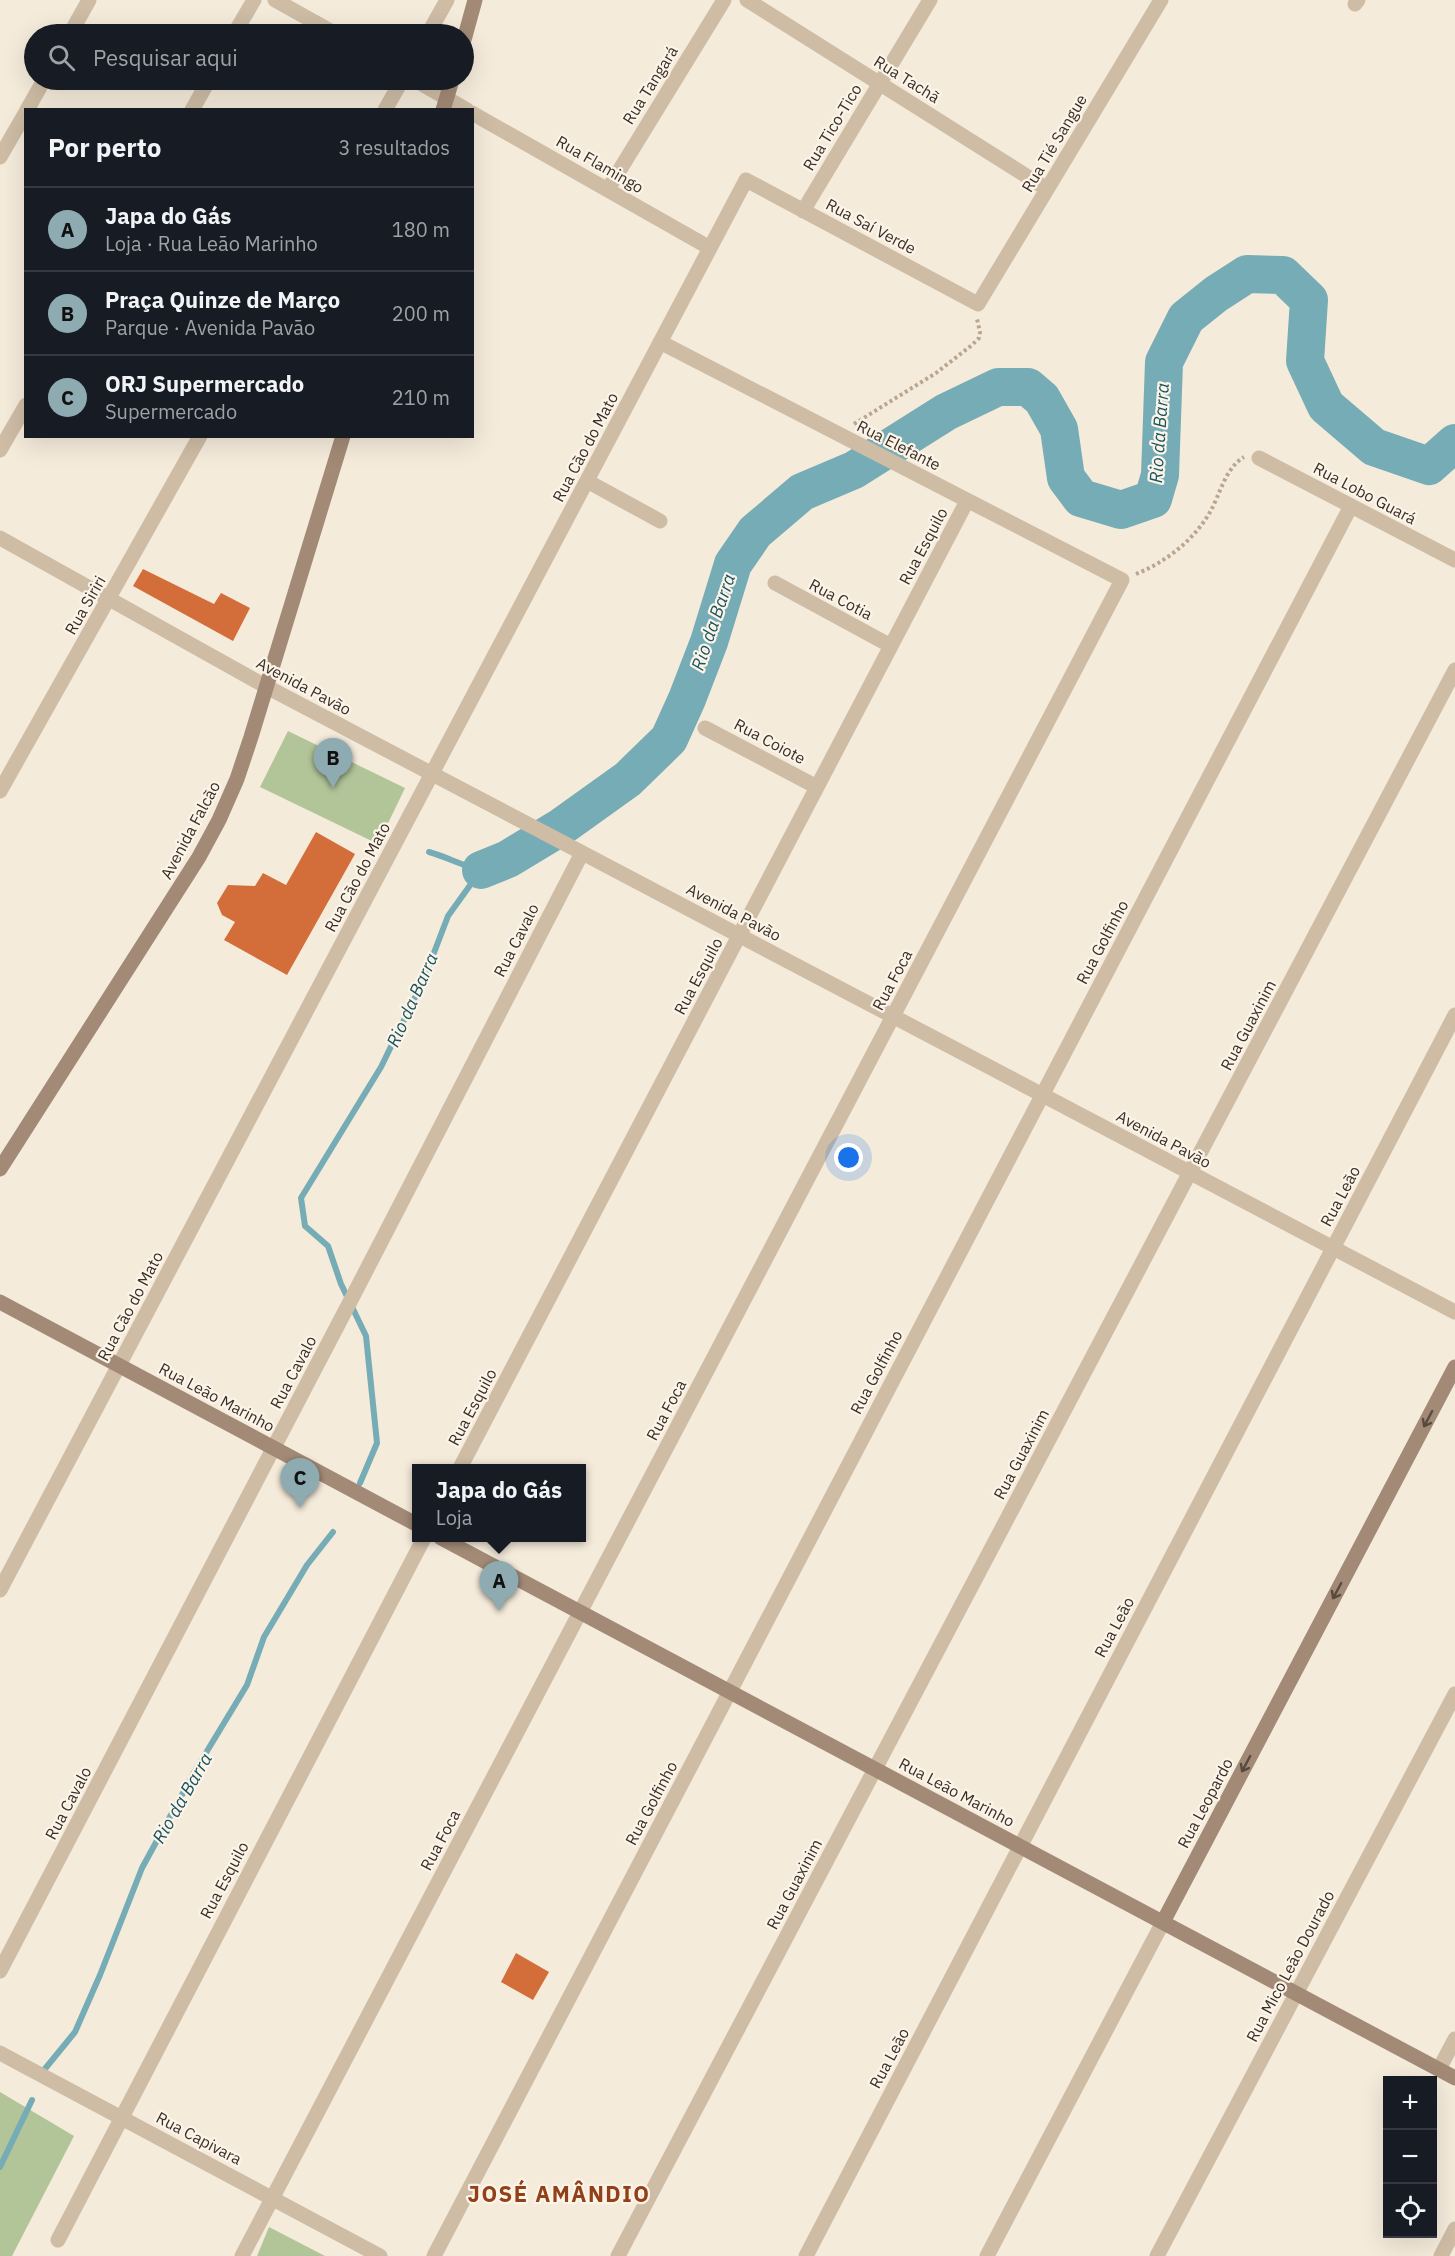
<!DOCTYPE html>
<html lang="pt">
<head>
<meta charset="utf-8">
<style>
  :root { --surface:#171b24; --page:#242831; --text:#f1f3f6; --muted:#9ea1a6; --line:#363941; --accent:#8fabb2 }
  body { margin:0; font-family:"IBM Plex Sans",sans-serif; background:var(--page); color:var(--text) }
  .controls { position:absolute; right:18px; bottom:18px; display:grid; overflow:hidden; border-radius:0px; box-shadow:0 6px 24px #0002 }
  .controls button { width:54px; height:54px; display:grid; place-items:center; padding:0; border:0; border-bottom:2px solid var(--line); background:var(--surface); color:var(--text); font:30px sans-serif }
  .you { position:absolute; left:849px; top:1158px; width:21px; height:21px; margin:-15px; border:4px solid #fff; border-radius:50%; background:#1a73e8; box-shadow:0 0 0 9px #1a73e833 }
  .badge { display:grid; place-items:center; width:39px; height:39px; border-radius:50%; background:var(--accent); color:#111; font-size:20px; font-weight:700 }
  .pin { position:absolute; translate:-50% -50px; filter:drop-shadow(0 2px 3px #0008) }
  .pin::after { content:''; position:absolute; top:32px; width:21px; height:18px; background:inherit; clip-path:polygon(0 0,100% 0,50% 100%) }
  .popup { position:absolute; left:412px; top:1464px; width:174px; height:78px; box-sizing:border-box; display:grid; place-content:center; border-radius:0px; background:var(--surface); filter:drop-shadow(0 2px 4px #0005); font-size:20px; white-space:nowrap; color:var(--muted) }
  .popup b { font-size:22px; color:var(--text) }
  .popup::after { content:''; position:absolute; left:50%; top:100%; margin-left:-12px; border:12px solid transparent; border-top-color:var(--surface) }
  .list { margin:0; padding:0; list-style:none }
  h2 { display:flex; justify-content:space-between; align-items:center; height:78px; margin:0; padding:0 24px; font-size:26px }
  h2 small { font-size:20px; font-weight:400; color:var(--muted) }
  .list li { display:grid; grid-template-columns:39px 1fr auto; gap:18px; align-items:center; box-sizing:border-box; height:84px; padding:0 24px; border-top:2px solid var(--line) }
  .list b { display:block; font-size:22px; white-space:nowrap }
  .list p { margin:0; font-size:20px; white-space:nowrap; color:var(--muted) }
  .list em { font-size:20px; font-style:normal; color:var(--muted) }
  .icon { flex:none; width:33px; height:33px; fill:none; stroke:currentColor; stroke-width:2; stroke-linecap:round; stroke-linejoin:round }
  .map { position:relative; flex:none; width:1455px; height:2256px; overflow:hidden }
  .search { position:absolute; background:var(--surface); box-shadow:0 6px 24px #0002; left:24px; top:24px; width:450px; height:66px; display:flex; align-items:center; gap:15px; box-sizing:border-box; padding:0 21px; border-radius:33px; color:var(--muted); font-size:22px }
  .panel { position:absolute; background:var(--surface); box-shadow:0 6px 24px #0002; left:24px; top:108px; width:450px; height:330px; border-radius:0px }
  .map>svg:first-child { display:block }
</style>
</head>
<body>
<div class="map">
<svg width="1455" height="2256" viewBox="0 0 1455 2256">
  <rect width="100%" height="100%" fill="#f5ebdb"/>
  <path fill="#b2c599" d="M 288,731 L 405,788 L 378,844 L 260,787 Z
    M 0,2092 L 74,2136 L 12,2256 L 0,2256 Z
    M 269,2227 L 325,2256 L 257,2256 Z"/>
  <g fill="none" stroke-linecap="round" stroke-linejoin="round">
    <path stroke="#76acb5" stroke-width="6" d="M 360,1483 L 377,1443 L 366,1336 L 341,1284 L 328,1246 L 305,1226 L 301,1198 L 381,1067 L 424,979 L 448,916 L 481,870 C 463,866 447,857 429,852
      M 44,2070 L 75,2032 L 100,1975 L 142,1868 L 195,1771 L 247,1685 L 264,1637 L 307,1565 L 333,1532
      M 0,2167 L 32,2100"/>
    <path stroke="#76acb5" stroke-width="38" d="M 481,870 L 508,859 L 561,827 L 628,779 L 669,739 L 687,699 L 709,642 L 733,564 L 755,532 L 802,492 L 854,470 L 946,412 L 998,387 L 1028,387 L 1042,399 L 1059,429 L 1066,478 L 1081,498 L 1121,510 L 1153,499 L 1160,475 L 1164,362 L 1186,318 L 1216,294 L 1247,274 L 1283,275 L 1309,300 L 1305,361 L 1326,406 L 1374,447 L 1429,466 L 1455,443"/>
  </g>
  <path fill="#d36e3a" d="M 143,569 L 214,604 L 221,593 L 250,608 L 233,641 L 133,586 Z
    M 316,832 L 355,854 L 287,975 L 224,940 L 235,922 L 222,915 L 217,903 L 228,885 L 255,886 L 263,873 L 286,885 Z
    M 516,1953 L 549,1972 L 533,2000 L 501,1982 Z"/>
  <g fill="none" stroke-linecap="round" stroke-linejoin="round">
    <path stroke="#baa68f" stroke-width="4" stroke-dasharray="3 3" stroke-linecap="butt" d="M 854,424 L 936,373 L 972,345 L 979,338 L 980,332 L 977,319
      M 1136,574 C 1166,562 1194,540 1210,512 C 1220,495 1225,468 1244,457"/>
    <path stroke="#cebca5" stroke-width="15" d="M 275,0 L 336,34
      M 747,0 L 1047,189
      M 1355,4 L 1358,0
      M 70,34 L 89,0
      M 234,34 L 254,0
      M 428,34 L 447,0
      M 415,80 L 467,110
      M 27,110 L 44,80
      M 192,110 L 209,80
      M 385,110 L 402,80
      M 472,113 L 710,248
      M 0,157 L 26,112
      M 608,189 L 724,0
      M 803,211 L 930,0
      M 0,450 L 26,405
      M 1259,458 L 1455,560
      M 587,481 L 660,521
      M 0,538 L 267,687 L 1455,1312
      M 775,583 L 891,646
      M 705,728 L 817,787
      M 0,791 L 200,436
      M 460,1468 L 967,501
      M 0,1590 L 746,180 L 978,304 L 1161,0
      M 0,1971 L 353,1296 L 582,853
      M 0,2053 L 380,2256
      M 1439,2069 L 1455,2039
      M 58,2240 L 424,1538
      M 242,2256 L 1122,580 L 660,342
      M 434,2256 L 1351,506
      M 618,2256 L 1455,670
      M 806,2256 L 1455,1015
      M 987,2256 L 1163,1922
      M 1157,2256 L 1455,1694
      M 1441,2256 L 1455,2229"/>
    <path stroke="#a28a76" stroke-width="15" d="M 464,40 L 475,0
      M 443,110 L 452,80
      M 0,1169 L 199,857 L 219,820 L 237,779 L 251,737 L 343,436
      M 0,1302 L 416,1524
      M 441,1538 L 1455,2078
      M 1163,1922 L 1455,1367"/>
  </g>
  <defs><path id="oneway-shaft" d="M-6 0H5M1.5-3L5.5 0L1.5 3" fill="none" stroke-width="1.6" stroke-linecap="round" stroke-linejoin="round" transform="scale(1.5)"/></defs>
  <g stroke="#584a3f">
    <use href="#oneway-shaft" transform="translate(1428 1419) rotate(118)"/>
    <use href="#oneway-shaft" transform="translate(1337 1591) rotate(118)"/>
    <use href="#oneway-shaft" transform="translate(1246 1764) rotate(118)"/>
  </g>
  <g text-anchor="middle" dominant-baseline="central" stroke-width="4.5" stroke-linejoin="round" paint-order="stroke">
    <g font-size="16" fill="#392f27" stroke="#fcf4e8">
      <text transform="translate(907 79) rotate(32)">Rua Tachã</text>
      <text transform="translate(650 85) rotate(-58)">Rua Tangará</text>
      <text transform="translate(832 127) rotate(-59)">Rua Tico-Tico</text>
      <text transform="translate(1054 143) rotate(-59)">Rua Tié Sangue</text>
      <text transform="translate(600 164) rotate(30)">Rua Flamingo</text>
      <text transform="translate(871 226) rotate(28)">Rua Saí Verde</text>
      <text transform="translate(899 445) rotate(27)">Rua Elefante</text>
      <text transform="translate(585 447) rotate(-62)">Rua Cão do Mato</text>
      <text transform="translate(1365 493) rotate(28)">Rua Lobo Guará</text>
      <text transform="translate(923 546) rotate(-62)">Rua Esquilo</text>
      <text transform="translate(841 599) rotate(28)">Rua Cotia</text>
      <text transform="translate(85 605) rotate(-60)">Rua Siriri</text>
      <text transform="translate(304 686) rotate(28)">Avenida Pavão</text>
      <text transform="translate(770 741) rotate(28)">Rua Coiote</text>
      <text transform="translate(190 830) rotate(-62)">Avenida Falcão</text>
      <text transform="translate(357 877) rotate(-62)">Rua Cão do Mato</text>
      <text transform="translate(734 912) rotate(28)">Avenida Pavão</text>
      <text transform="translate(516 940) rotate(-63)">Rua Cavalo</text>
      <text transform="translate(1102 942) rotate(-62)">Rua Golfinho</text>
      <text transform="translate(698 976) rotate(-62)">Rua Esquilo</text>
      <text transform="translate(892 980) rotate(-62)">Rua Foca</text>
      <text transform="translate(1248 1025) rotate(-62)">Rua Guaxinim</text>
      <text transform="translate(1164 1139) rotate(28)">Avenida Pavão</text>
      <text transform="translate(1340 1196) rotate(-62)">Rua Leão</text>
      <text transform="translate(130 1306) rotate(-62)">Rua Cão do Mato</text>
      <text transform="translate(293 1372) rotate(-62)">Rua Cavalo</text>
      <text transform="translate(876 1372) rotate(-62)">Rua Golfinho</text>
      <text transform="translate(217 1397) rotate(28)">Rua Leão Marinho</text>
      <text transform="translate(472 1407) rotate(-62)">Rua Esquilo</text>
      <text transform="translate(666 1410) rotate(-62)">Rua Foca</text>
      <text transform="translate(1021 1454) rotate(-62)">Rua Guaxinim</text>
      <text transform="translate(1114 1627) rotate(-62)">Rua Leão</text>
      <text transform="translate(957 1792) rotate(28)">Rua Leão Marinho</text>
      <text transform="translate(68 1803) rotate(-62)">Rua Cavalo</text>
      <text transform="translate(651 1803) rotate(-62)">Rua Golfinho</text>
      <text transform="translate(1205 1803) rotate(-62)">Rua Leopardo</text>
      <text transform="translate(440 1840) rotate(-62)">Rua Foca</text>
      <text transform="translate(224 1880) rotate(-62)">Rua Esquilo</text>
      <text transform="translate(794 1884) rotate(-62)">Rua Guaxinim</text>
      <text transform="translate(1290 1966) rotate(-62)">Rua Mico Leão Dourado</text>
      <text transform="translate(889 2058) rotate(-62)">Rua Leão</text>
      <text transform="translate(199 2138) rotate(28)">Rua Capivara</text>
    </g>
    <g font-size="18" font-style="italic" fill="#185460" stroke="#fcf4e8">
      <text transform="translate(1159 433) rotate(-86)">Rio da Barra</text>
      <text transform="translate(713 622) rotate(-71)">Rio da Barra</text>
      <text transform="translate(412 1000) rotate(-66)">Rio da Barra</text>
      <text transform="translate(182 1798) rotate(-60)">Rio da Barra</text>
    </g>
    <g font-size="22" font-weight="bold" letter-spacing="1.5" fill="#914017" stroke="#fcf4e8">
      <text x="559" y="2193">JOSÉ AMÂNDIO</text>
    </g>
  </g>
</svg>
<div class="controls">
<button>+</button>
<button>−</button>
<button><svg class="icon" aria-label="locate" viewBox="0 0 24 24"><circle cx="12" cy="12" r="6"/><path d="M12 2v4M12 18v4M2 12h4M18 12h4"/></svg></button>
</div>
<div class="you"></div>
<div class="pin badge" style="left:499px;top:1611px">A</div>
<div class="popup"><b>Japa do Gás</b>Loja</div>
<div class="pin badge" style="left:333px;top:788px">B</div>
<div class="pin badge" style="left:300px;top:1508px">C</div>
<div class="search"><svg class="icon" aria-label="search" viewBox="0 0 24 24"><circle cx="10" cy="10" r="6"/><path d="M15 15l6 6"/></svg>Pesquisar aqui</div>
<section class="panel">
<h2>Por perto<small>3 resultados</small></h2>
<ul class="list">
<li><span class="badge">A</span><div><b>Japa do Gás</b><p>Loja · Rua Leão Marinho</p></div><em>180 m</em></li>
<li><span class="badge">B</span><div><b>Praça Quinze de Março</b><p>Parque · Avenida Pavão</p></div><em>200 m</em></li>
<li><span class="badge">C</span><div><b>ORJ Supermercado</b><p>Supermercado</p></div><em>210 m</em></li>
</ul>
</section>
</div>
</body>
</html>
